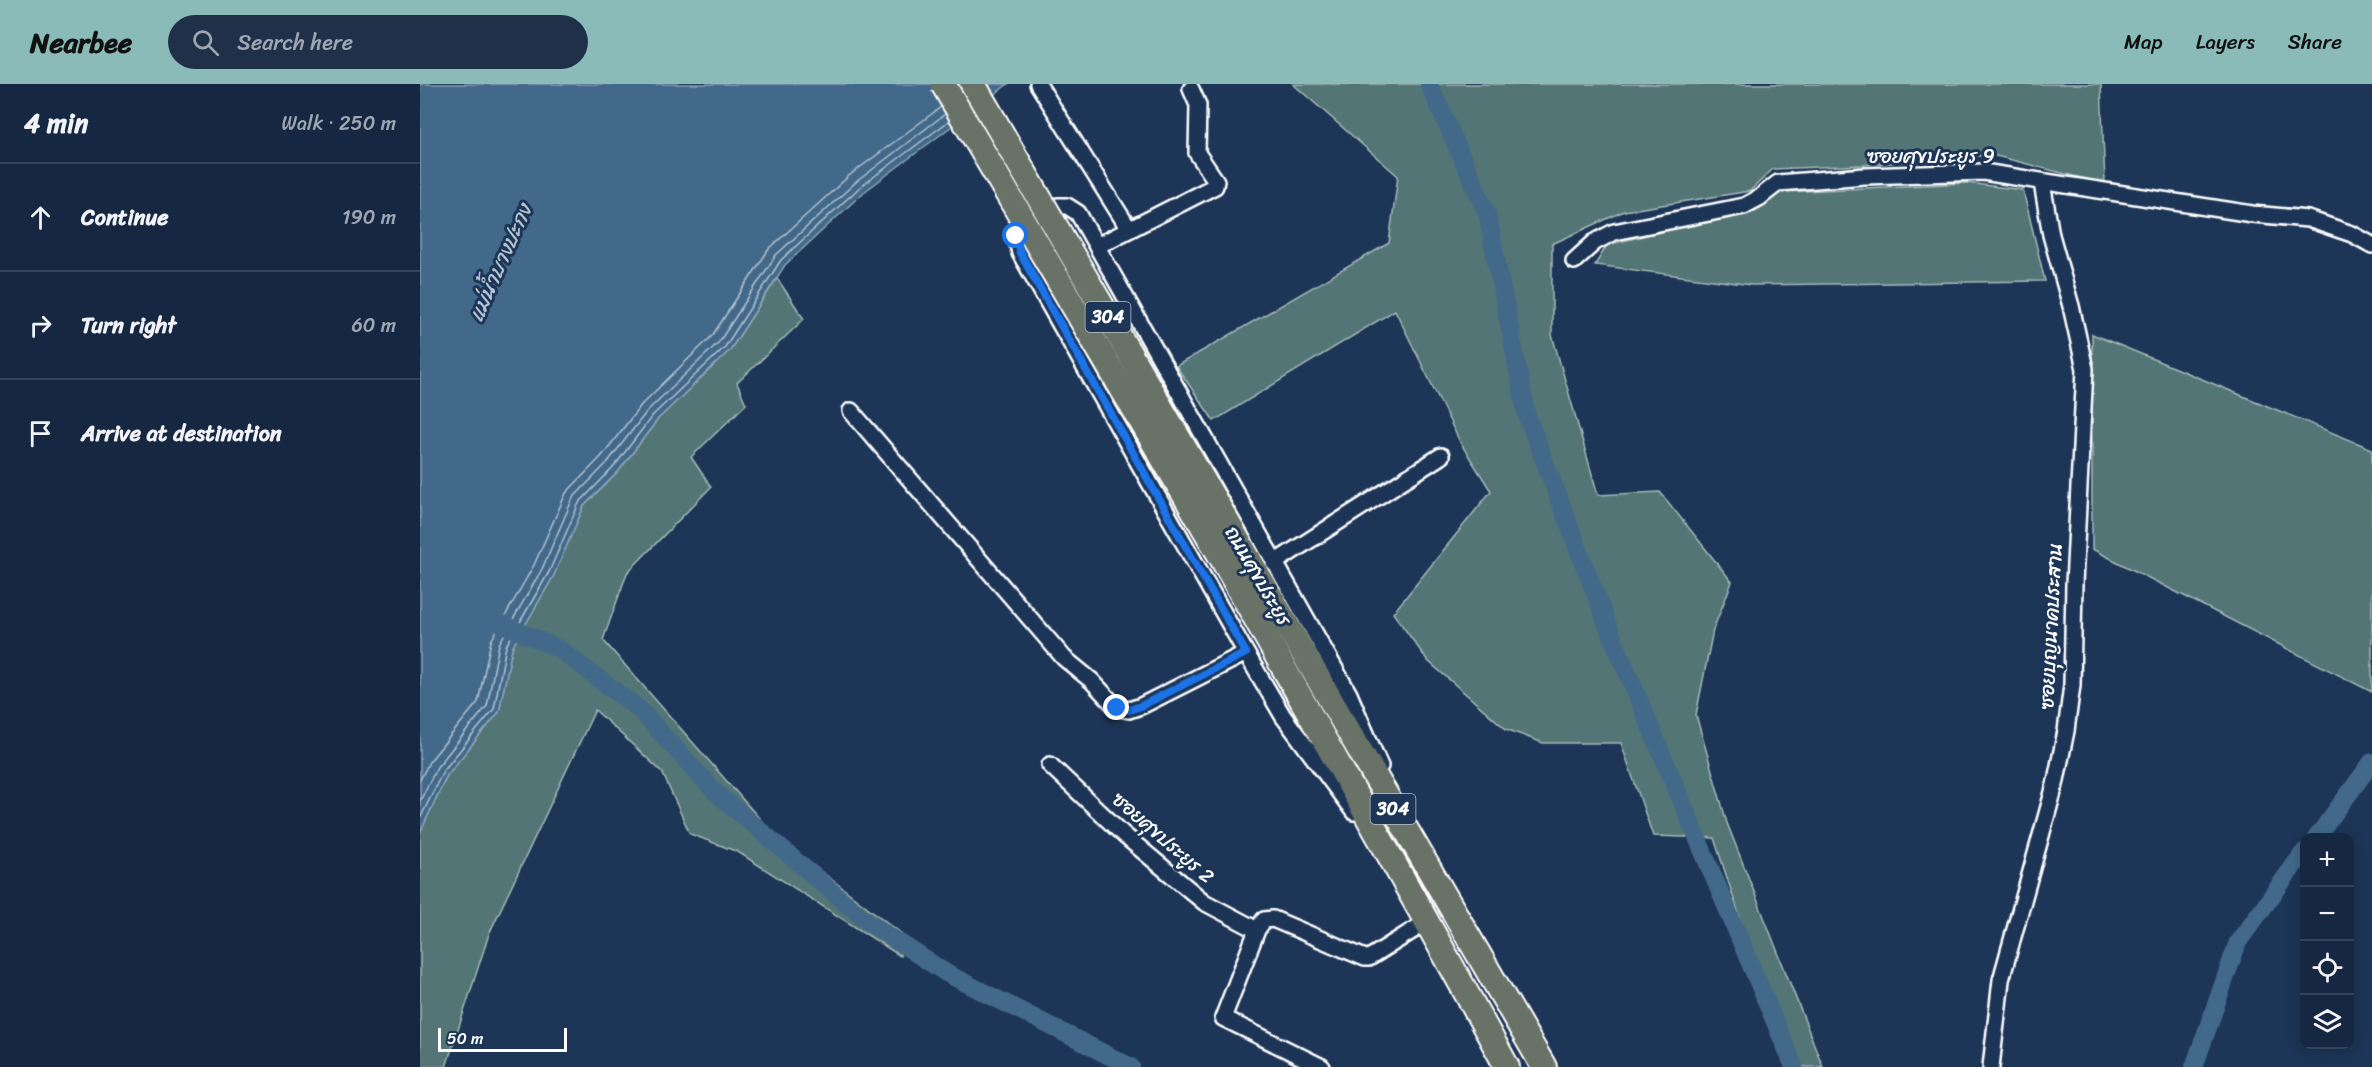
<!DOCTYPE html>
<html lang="en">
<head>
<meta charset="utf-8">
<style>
  :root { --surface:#162841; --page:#1f3048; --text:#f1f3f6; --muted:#9ea6b1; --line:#35445a; --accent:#8bbbb9 }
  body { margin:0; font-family:Sriracha,"Playpen Sans Thai",sans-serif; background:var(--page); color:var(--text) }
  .controls { position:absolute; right:18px; bottom:18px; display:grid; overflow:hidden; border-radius:12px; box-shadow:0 3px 15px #0003 }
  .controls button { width:54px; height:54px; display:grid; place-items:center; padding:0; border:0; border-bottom:2px solid var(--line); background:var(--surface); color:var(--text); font:30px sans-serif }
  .scale { position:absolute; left:18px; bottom:15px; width:129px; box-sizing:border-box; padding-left:6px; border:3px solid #fff; border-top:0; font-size:16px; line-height:21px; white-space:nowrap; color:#fff; -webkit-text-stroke:4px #1d3557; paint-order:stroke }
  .stop { position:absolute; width:18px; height:18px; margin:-14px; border:4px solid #1a73e8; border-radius:50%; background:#fff }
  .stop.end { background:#1a73e8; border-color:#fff; box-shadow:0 2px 6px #0008 }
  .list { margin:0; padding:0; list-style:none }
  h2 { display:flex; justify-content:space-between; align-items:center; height:78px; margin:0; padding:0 24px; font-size:26px }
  h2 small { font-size:20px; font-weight:400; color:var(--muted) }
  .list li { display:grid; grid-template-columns:39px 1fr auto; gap:18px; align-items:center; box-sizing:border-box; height:108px; padding:0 24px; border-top:2px solid var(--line) }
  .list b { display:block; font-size:22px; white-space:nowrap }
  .list em { font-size:20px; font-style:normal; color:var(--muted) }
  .icon { flex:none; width:33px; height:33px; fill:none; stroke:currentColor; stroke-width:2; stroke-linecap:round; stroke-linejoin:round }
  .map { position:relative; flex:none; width:1952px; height:983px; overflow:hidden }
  header { display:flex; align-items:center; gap:36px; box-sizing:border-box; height:84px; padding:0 30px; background:var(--accent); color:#111 }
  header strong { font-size:28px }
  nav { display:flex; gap:33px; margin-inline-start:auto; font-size:21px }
  .search { width:420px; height:54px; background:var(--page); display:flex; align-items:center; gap:15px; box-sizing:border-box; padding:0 21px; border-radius:33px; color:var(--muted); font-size:22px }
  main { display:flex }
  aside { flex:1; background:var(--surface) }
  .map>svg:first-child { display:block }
</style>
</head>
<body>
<header>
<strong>Nearbee</strong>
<div class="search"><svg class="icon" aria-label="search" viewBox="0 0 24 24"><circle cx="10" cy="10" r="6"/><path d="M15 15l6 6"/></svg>Search here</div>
<nav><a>Map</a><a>Layers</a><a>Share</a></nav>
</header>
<main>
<aside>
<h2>4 min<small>Walk · 250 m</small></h2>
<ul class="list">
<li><svg class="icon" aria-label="ahead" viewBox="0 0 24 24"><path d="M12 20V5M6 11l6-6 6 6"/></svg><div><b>Continue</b></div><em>190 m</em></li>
<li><svg class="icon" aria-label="right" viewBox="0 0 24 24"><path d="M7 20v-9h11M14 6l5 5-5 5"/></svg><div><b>Turn right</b></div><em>60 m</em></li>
<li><svg class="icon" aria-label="arrive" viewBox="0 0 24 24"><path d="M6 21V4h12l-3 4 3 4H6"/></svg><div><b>Arrive at destination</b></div></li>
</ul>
</aside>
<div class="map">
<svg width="1952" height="983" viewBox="0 0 1952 983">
  <rect width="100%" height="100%" fill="#1d3557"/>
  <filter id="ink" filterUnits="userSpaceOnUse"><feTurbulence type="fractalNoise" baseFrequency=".0167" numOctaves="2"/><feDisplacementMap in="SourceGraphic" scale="12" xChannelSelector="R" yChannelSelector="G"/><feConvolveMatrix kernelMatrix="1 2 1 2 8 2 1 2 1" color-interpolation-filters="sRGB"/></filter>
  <g filter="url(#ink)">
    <path fill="#527474" stroke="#a8baba" stroke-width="1.5" d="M 873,0 L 1681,0 L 1685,100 L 1572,71 L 1443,81 L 1353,85 L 1330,107 L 1204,127 L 1132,160 L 1132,251 L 1178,411 L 1240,408 L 1312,498 L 1293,546 L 1276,631 L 1307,739 L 1403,983 L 1369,983 L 1294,754 L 1233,752 L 1201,659 L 1123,659 L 1086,645 L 1008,577 L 973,529 L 1071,407 L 1041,360 L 975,226 L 794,337 L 756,282 L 969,159 L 978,92 Z
      M 1547,99 L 1603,106 L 1625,197 L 1332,201 L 1175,181 L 1187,161 L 1263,142 L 1364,108 Z
      M 357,194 L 384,235 L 317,299 L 326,320 L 271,373 L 291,403 L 207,489 L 183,556 L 354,751 L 481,849 L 480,872 L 318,768 L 270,750 L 242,688 L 175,626 L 69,850 L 26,983 L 0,983 L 0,749 L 27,691 L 79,628 L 92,564 L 134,491 L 164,422 L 198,388 L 238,335 L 310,266 Z
      M 1672,250 L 1952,365 L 1952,608 L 1672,465 Z"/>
    <path fill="#43698a" stroke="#8ea5b9" stroke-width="1.5" d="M 0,0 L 588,0 L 444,108 L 365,181 L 310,266 L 238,335 L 198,388 L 164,422 L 134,491 L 92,564 L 79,628 L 27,691 L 0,749 Z"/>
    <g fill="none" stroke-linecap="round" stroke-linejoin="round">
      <path stroke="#b4c3d0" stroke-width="1.5" d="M 0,696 L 9,678 L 58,618 L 71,557 L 114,481 L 146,409 L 181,373 L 222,320 L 292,252 L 349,165 L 430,91 L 521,23
        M 0,717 L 17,683 L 67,622 L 79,560 L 122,485 L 153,414 L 187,379 L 228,326 L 299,258 L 356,171 L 436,98 L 525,30
        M 0,735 L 23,687 L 74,625 L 86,562 L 129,488 L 159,419 L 193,384 L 233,331 L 305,263 L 361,176 L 440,103 L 529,37"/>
      <path stroke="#43698a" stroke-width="18" d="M 1009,0 L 1067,129 L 1107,332 L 1189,545 L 1374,983
        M 80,539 L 139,565 L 220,626 L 295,708 L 448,838 L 526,889 L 711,983
        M 1896,754 L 1952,678
        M 1774,983 L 1818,858 L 1884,768"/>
      <defs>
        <path id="street" d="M 618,0 L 709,145
          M 677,162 L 795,102 L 796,97 L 777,69 L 778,21 L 771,5
          M 1154,177 L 1175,158 L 1194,148 L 1324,122 L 1339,114 L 1358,99 L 1445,92 L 1563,88 L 1832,130 L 1888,135 L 1932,150 L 1952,161
          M 431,327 L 644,574 L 672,597 L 697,624 L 709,626 L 721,622 L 826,569
          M 854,479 L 1021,372
          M 630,681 L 704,751 L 784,818 L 837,846
          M 934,728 L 863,632 L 826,569 L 600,169 L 596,152 L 601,144 L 638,122 L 647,122 L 658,129 L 929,610 L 960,682
          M 902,983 L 803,934 L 837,846 L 844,836 L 853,835 L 945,874 L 949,874 L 1008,837
          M 1571,983 L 1581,896 L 1635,701 L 1646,647 L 1652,601 L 1654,500 L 1665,285 L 1651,222 L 1631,151 L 1622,99"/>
        <path id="primary" d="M 824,467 L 1124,983
          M 804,478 C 899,647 995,814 1087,983"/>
      </defs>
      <use href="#street" stroke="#fff" stroke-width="20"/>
      <use href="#primary" stroke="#fff" stroke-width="28"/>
      <use href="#street" stroke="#1d3557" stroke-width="15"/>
      <use href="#primary" stroke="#697266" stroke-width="24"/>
      <defs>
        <path id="primary-bridge" d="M 523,0 L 804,478
          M 553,0 L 824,467"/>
      </defs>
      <use href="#primary-bridge" stroke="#fff" stroke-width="28" stroke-linecap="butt"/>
      <use href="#primary-bridge" stroke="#697266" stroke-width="24"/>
    </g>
  </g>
  <g fill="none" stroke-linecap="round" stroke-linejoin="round" filter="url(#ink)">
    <path stroke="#1a73e8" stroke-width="8" d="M 596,152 L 600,169 L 826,569 L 721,622 L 709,626 L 697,624"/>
  </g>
  <g text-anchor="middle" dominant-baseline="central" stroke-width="6" stroke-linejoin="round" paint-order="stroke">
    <g fill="#1d3557" stroke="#bbc2cd" stroke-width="1.5">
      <rect x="665.5" y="218" width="45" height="30" rx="4.5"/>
      <rect x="950.5" y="710" width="45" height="30" rx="4.5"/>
    </g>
    <g font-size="18" font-weight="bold" fill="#fff">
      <text x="688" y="233">304</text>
      <text x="973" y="725">304</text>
    </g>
    <g font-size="20" fill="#fff" stroke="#1d3557">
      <text x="1511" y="72">ซอยศุขประยูร 9</text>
      <text transform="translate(838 492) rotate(60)">ถนนศุขประยูร</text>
      <text transform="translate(1631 542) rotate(-87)">ซอยบุญนาคประสาน</text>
      <text transform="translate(743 754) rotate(41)">ซอยศุขประยูร 2</text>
    </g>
    <g font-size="21" font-style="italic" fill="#b4c3d0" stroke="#1d3557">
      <text transform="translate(80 179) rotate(-66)">แม่น้ำบางปะกง</text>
    </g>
  </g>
</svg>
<div class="controls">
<button>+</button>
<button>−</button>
<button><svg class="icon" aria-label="locate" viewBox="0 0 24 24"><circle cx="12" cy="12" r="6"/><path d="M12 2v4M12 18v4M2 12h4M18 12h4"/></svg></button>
<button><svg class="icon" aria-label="layers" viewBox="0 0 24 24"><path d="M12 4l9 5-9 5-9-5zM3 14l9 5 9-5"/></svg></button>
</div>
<div class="scale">50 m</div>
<div class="stop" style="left:596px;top:152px"></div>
<div class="stop end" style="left:697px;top:624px"></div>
</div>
</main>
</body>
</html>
